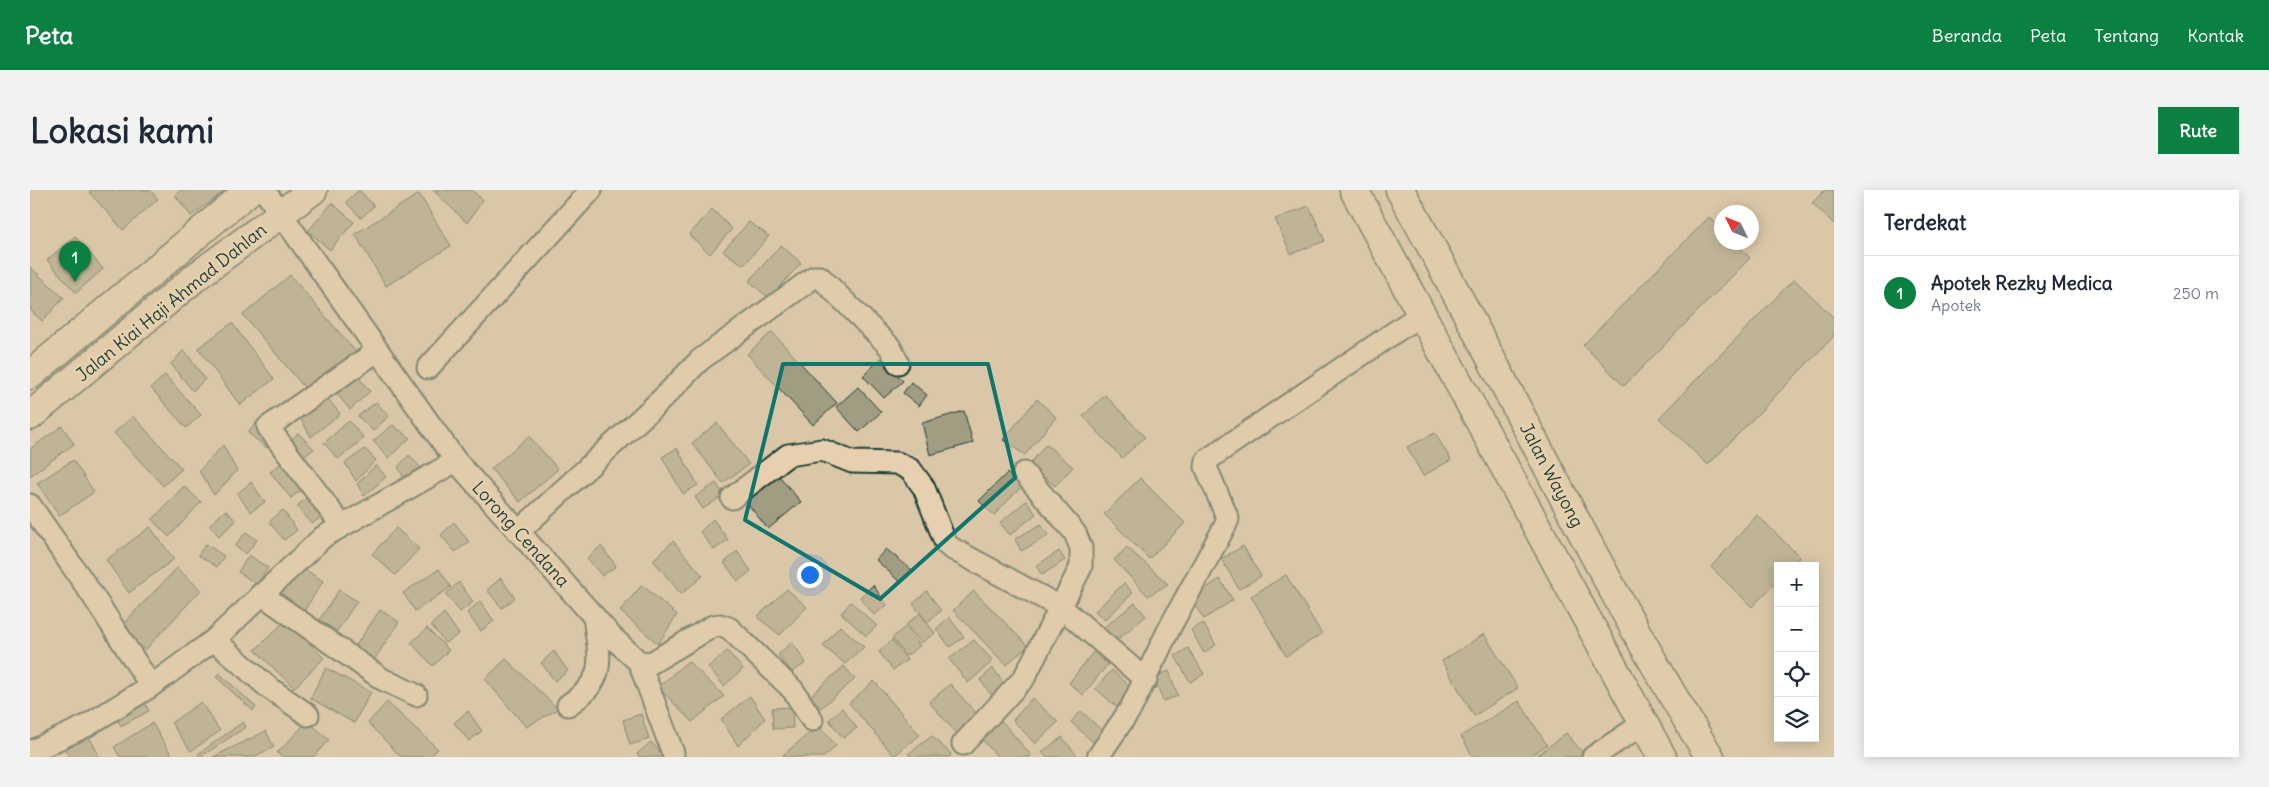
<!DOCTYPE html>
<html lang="id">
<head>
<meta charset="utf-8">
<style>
  :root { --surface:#fff; --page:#f2f2f3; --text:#1f2937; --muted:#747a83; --line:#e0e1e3; --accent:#0b8043 }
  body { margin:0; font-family:Delius,sans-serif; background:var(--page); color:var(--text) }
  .controls { position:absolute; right:15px; bottom:15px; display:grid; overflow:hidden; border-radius:0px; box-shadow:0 2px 12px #0003 }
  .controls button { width:45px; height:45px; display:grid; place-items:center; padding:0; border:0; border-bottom:1px solid var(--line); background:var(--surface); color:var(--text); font:25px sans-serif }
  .compass { position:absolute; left:1684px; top:15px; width:45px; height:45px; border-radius:50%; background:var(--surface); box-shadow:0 2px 12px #0003; rotate:313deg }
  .you { position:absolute; left:779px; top:384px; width:18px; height:18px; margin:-12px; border:4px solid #fff; border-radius:50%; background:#1a73e8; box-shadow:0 0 0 8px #1a73e833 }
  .badge { display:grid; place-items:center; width:32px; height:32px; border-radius:50%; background:var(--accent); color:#fff; font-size:16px; font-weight:700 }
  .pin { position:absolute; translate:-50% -41px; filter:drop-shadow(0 1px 2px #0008) }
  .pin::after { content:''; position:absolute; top:26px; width:18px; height:15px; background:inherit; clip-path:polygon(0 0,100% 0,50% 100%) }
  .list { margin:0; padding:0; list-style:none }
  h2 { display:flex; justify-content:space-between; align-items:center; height:65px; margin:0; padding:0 20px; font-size:21px }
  h2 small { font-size:16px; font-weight:400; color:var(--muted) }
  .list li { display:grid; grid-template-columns:32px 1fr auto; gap:15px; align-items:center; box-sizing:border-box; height:75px; padding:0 20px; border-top:1px solid var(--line) }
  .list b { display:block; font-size:19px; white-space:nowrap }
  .list p { margin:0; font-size:16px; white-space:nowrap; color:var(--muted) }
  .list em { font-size:16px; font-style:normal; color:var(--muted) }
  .icon { flex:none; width:28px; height:28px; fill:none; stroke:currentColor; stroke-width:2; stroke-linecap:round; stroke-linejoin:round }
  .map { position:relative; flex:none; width:1804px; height:567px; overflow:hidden; border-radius:0px }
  header { display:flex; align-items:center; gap:30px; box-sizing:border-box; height:70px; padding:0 25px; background:var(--accent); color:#fff }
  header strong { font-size:24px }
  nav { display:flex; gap:28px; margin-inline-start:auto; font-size:18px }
  .intro { display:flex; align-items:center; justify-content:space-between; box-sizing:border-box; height:120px; padding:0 30px }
  h1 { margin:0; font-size:35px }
  .button { padding:12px 22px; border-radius:0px; background:var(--accent); color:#fff; font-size:18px; font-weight:700 }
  main { display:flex; gap:30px; padding:0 30px }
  aside { flex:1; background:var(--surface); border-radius:0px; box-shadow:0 2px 12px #0003 }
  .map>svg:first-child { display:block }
</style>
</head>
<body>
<header>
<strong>Peta</strong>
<nav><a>Beranda</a><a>Peta</a><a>Tentang</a><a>Kontak</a></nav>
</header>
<div class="intro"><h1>Lokasi kami</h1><a class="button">Rute</a></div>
<main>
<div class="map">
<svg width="1804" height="567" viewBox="0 0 1804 567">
  <rect width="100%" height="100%" fill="#dac7a8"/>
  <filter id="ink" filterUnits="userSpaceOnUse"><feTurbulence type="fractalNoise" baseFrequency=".02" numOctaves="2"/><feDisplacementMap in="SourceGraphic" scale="10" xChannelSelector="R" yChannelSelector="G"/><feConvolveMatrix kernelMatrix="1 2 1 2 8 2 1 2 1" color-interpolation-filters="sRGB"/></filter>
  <g filter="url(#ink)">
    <path fill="#a09d83" stroke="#1f3d34" d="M 61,0 L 120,0 L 128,9 L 93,40 L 59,2 Z
      M 151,0 L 194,0 L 195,1 L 161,26 L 145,5 Z
      M 329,0 L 344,16 L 331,28 L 316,12 Z
      M 403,0 L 441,0 L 453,10 L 437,33 Z
      M 1795,0 L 1804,0 L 1804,34 L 1782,13 Z
      M 389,4 L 421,56 L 356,96 L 325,44 Z
      M 302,13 L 324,32 L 300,60 L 278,41 Z
      M 1279,16 L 1295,51 L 1261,64 L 1245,29 Z
      M 682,19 L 702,39 L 680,64 L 659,45 Z
      M 1679,27 L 1692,39 L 1692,52 L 1705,52 L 1720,68 L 1594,196 L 1553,155 Z
      M 719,32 L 739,46 L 714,75 L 693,61 Z
      M 45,46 L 73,79 L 46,103 L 17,70 Z
      M 751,55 L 771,73 L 739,108 L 719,91 Z
      M 0,77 L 34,108 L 12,131 L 0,120 Z
      M 260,85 L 326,162 L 279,203 L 213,125 Z
      M 1764,89 L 1804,128 L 1804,146 L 1678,275 L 1629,228 Z
      M 202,133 L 244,189 L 210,215 L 168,158 Z
      M 742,142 L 807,213 L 783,235 L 717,164 Z
      M 154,160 L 175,189 L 163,201 L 141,174 Z
      M 851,168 L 873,191 L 854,208 L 833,186 Z
      M 325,183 L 340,201 L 320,220 L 304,200 Z
      M 135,185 L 171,225 L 156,238 L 121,198 Z
      M 881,192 L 897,205 L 889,216 L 873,203 Z
      M 828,197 L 851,222 L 829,242 L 806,217 Z
      M 295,205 L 310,224 L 281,247 L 270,228 Z
      M 1075,205 L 1115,247 L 1092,268 L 1053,226 Z
      M 1007,209 L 1026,227 L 995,265 L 973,250 Z
      M 346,212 L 359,226 L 343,241 L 328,226 Z
      M 934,221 L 943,253 L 900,265 L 892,233 Z
      M 103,226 L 152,279 L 133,296 L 84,243 Z
      M 230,228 L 246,245 L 237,258 L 218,243 Z
      M 319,231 L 334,248 L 308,269 L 294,253 Z
      M 687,233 L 719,274 L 693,293 L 662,253 Z
      M 363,235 L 380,248 L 358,268 L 343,251 Z
      M 32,236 L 44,254 L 0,286 L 0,259 Z
      M 268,243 L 284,259 L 270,269 L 256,255 Z
      M 1405,243 L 1421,270 L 1393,286 L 1377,257 Z
      M 499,246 L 528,279 L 490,312 L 461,279 Z
      M 1016,254 L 1043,277 L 1025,296 L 999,275 Z
      M 193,255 L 207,281 L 184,305 L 169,281 Z
      M 647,258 L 668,295 L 653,304 L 632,267 Z
      M 335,259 L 346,270 L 326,291 L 315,273 Z
      M 379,265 L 391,278 L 374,288 L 368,277 Z
      M 260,266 L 281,292 L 261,308 L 240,282 Z
      M 43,270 L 64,302 L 29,326 L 7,293 Z
      M 346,275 L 356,287 L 334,306 L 327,294 Z
      M 745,281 L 771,312 L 738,339 L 713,308 Z
      M 977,283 L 991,297 L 964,325 L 949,311 Z
      M 1110,288 L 1155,333 L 1119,369 L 1074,324 Z
      M 221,292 L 235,312 L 221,322 L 207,304 Z
      M 686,293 L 694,305 L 673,319 L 665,307 Z
      M 154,296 L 171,312 L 139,347 L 122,330 Z
      M 281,304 L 295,324 L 282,334 L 267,316 Z
      M 996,311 L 1006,324 L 980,345 L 970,333 Z
      M 196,320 L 206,331 L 189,346 L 179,335 Z
      M 253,320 L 267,340 L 254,350 L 239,332 Z
      M 1727,325 L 1770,367 L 1761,376 L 1748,376 L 1748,390 L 1722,417 L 1681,377 Z
      M 683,329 L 698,350 L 684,360 L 670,342 Z
      M 424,332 L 439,352 L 425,362 L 411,345 Z
      M 1011,334 L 1018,346 L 991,361 L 985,349 Z
      M 120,337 L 144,369 L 99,403 L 76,370 Z
      M 366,338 L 389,359 L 365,385 L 342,364 Z
      M 216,342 L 227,350 L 216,364 L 205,356 Z
      M 643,351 L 673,386 L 651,404 L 623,370 Z
      M 176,354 L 194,366 L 187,377 L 168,365 Z
      M 571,356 L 586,376 L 572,386 L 557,368 Z
      M 1213,356 L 1231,386 L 1209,399 L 1191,369 Z
      M 1097,357 L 1138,394 L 1118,406 L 1084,370 Z
      M 856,359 L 882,380 L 870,392 L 846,370 Z
      M 707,361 L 721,381 L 708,391 L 694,373 Z
      M 1029,361 L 1035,370 L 1012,385 L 1006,376 Z
      M 219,365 L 238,378 L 227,394 L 208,382 Z
      M 266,374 L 293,391 L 274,421 L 247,404 Z
      M 147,378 L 171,400 L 115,460 L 90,437 Z
      M 409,379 L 421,397 L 385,421 L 373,403 Z
      M 1256,385 L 1292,444 L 1256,466 L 1221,406 Z
      M 471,388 L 485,408 L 472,418 L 457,400 Z
      M 1190,389 L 1203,410 L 1174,429 L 1160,408 Z
      M 429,392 L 443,412 L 430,422 L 416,404 Z
      M 1094,393 L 1103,403 L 1075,430 L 1065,421 Z
      M 612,395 L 647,425 L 628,454 L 590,421 Z
      M 843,395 L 857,415 L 844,425 L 830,407 Z
      M 757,399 L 777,417 L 750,445 L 727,427 Z
      M 309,400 L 327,411 L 307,441 L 289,430 Z
      M 897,401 L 911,421 L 897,432 L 883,414 Z
      M 944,401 L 998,456 L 976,475 L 923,420 Z
      M 450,411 L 464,431 L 451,441 L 437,423 Z
      M 821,412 L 847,436 L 836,446 L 811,423 Z
      M 1105,413 L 1116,426 L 1084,452 L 1073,438 Z
      M 350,420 L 369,432 L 342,473 L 322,461 Z
      M 414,423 L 429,444 L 415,453 L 401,435 Z
      M 890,423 L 905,443 L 891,453 L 876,435 Z
      M 919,427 L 934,447 L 920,457 L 906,439 Z
      M 256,430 L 294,468 L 264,498 L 225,460 Z
      M 1173,433 L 1186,455 L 1174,463 L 1161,440 Z
      M 810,436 L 834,457 L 815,474 L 793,456 Z
      M 876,436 L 890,456 L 876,466 L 862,448 Z
      M 397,438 L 419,460 L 403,476 L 381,453 Z
      M 1454,444 L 1488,498 L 1444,526 L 1412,471 Z
      M 862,450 L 877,470 L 863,480 L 849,462 Z
      M 944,450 L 963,471 L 938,493 L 919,469 Z
      M 762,452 L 776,473 L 762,482 L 748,465 Z
      M 1158,458 L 1174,484 L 1160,492 L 1145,466 Z
      M 524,461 L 538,481 L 525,491 L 511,473 Z
      M 697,461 L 713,479 L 694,496 L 678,477 Z
      M 1063,462 L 1078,474 L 1053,505 L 1039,493 Z
      M 476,469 L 528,519 L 496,537 L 455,489 Z
      M 658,471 L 694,506 L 662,532 L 628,497 Z
      M 814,476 L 825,489 L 791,518 L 780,506 Z
      M 296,478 L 341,502 L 324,533 L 280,508 Z
      M 963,478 L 977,498 L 964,508 L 950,490 Z
      M 1082,480 L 1104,500 L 1089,519 L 1065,498 Z
      M 1139,481 L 1148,506 L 1133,511 L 1124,487 Z
      M 189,483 L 226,517 L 223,521 L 186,487 Z
      M 844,491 L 890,545 L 864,566 L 819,513 Z
      M 920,494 L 948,525 L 927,544 L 899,512 Z
      M 720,506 L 735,529 L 708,556 L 691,529 Z
      M 1002,508 L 1028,532 L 1005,554 L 983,530 Z
      M 1489,511 L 1517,555 L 1498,567 L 1443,567 L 1431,546 Z
      M 114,512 L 119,521 L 91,536 L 86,527 Z
      M 171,512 L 190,541 L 161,561 L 141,533 Z
      M 357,512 L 408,559 L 400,567 L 371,567 L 338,533 Z
      M 762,517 L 763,538 L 743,539 L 742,518 Z
      M 812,518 L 827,538 L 813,548 L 799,530 Z
      M 438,521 L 452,541 L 439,551 L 424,533 Z
      M 1051,521 L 1075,543 L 1065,554 L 1041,532 Z
      M 611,524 L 619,549 L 600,555 L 593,530 Z
      M 969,528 L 1001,565 L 1000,567 L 968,567 L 948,545 Z
      M 278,531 L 299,550 L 283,567 L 252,567 L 247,563 Z
      M 213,532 L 216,537 L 170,567 L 168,564 Z
      M 122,533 L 143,567 L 90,567 L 84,557 Z
      M 789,535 L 806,556 L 794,567 L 755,567 L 753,565 Z
      M 236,541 L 244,557 L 223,567 L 183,567 Z
      M 1536,543 L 1554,564 L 1551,567 L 1505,567 Z
      M 58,545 L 70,567 L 39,567 L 34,558 Z
      M 902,546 L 921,564 L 920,567 L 882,567 L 878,564 Z
      M 1032,547 L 1048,567 L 1016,567 L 1012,562 Z
      M 621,552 L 634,567 L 610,567 L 607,564 Z"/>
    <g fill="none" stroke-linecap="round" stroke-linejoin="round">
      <defs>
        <path id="street" d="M 234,0 L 426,271 L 582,447 L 609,472 L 621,473 L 683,436 L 690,435 L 699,438 L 763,500 L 782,530
          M 398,178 L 561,0
          M 702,308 L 758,265 L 792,260 L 822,272 L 867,273 L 881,280 L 894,298 L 916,354 L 921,358 L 1032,418 L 1116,490
          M 0,315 L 63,406 L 121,496
          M 312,336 L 238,237 L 347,161
          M 488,342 L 632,209 L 670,170 L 784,87 L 790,87 L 860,157 L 868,173
          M 231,404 L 352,489 L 386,505
          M 184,450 L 238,497 L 278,525
          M 609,472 L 643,563
          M 538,515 C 579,488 569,469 564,426
          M 933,554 L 994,488 L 1051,377 L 1051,358 L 1045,343 L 994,283
          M 0,562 L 56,536 L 121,496 L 184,450 L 293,347 L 426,271
          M 1068,567 L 1101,518 L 1140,437 L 1195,336 L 1198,329 L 1176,277 L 1177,270 L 1390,125
          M 1563,567 L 1614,533"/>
        <path id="secondary" d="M 1324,0 L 1632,567
          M 1370,0 C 1476,188 1566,384 1680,567
          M 0,185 L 220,0
          M 0,226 L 167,86 L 283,0"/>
      </defs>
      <use href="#street" stroke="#1f3d34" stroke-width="25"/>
      <use href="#secondary" stroke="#1f3d34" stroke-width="31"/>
      <use href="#street" stroke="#e6d0af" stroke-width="21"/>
      <use href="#secondary" stroke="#e6d0af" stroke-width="28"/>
    </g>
  </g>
  <path d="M0 0H1804V567H0ZM 753,174 L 958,174 L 985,288 L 850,409 L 715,330 Z" fill="#dac7a8" fill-opacity=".55" fill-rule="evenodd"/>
  <path fill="none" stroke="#0f766e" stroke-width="4" stroke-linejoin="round" d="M 753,174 L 958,174 L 985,288 L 850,409 L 715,330 Z"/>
  <g text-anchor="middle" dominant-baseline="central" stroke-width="5" stroke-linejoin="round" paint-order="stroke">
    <g font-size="18" fill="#1f3d34" stroke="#e6d0af">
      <text transform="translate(141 112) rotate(-39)">Jalan Kiai Haji Ahmad Dahlan</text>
      <text transform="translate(1522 285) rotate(62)">Jalan Wayong</text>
      <text transform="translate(491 344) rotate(48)">Lorong Cendana</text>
    </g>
  </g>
</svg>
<div class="controls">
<button>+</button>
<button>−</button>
<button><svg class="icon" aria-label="locate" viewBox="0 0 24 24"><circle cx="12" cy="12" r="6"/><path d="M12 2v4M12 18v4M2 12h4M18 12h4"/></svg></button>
<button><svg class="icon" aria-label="layers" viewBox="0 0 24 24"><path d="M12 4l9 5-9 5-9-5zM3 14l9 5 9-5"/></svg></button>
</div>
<svg class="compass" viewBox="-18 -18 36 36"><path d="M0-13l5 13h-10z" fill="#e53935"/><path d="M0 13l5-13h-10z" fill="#747a83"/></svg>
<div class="you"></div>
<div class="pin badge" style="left:45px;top:92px">1</div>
</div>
<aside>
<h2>Terdekat<small></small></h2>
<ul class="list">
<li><span class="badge">1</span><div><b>Apotek Rezky Medica</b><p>Apotek</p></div><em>250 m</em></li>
</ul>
</aside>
</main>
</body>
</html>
